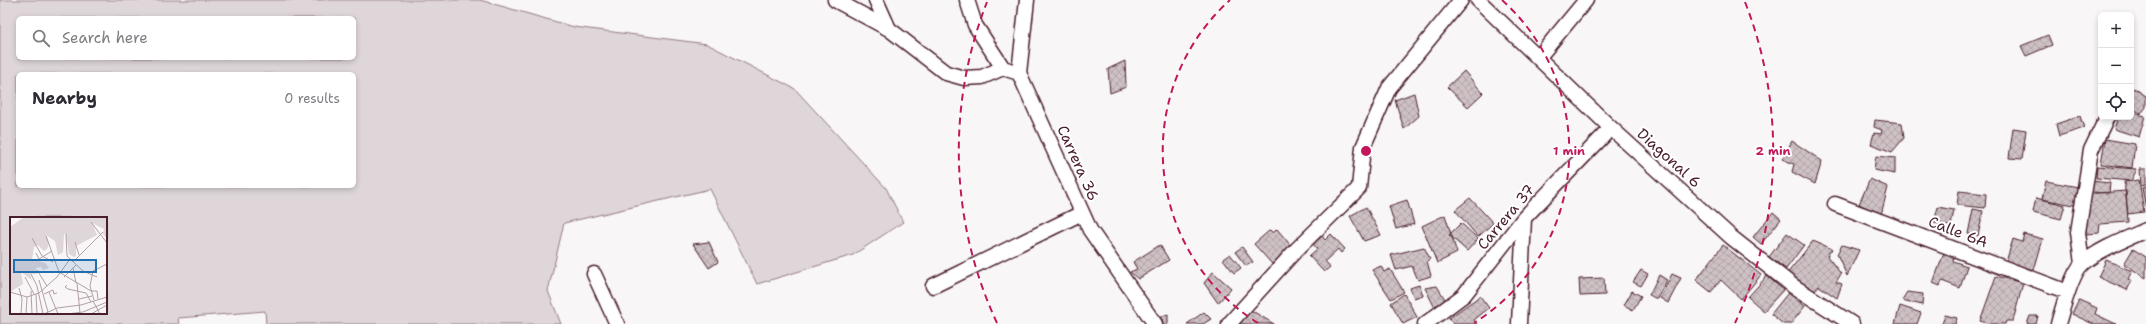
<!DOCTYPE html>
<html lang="en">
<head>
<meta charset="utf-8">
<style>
  :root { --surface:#fff; --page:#f7f7f7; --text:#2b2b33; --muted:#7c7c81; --line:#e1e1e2 }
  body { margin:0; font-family:"Shantell Sans",sans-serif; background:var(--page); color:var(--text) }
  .controls { position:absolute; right:12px; top:12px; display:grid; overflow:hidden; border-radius:6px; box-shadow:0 2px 6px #0003 }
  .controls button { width:36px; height:36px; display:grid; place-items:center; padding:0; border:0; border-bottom:1px solid var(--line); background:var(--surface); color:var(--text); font:20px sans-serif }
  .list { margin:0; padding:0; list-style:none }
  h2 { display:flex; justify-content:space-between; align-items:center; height:52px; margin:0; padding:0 16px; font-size:17px }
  h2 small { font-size:13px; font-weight:400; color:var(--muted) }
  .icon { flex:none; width:22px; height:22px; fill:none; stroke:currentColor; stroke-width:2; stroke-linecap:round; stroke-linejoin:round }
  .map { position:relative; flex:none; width:2146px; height:324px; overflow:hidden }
  .search { position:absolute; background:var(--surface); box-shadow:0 2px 6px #0003; left:16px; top:16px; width:340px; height:44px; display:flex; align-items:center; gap:10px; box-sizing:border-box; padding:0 14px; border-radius:6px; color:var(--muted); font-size:15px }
  .panel { position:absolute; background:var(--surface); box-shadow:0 2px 6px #0003; left:16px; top:72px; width:340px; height:116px; border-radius:6px }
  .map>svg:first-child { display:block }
</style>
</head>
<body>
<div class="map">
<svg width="2146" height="324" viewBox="0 0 2146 324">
  <defs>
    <pattern id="building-cross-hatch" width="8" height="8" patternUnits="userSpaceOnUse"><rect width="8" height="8" fill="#cdc1c4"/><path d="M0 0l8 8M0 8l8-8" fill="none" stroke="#b2a5a9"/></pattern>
  </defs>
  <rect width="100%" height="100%" fill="#f8f6f7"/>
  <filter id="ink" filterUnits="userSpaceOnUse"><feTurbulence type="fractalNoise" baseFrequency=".025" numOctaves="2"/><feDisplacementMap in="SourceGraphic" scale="8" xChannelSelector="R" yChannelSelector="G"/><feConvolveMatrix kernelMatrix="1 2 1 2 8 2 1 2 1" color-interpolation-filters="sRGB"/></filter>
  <g filter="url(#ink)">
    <path fill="#ded6d9" stroke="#947a82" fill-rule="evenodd" d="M 0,0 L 480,0 L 574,27 L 707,44 L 795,89 L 886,188 L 903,222 L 853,255 L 757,284 L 710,189 L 564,223 L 548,291 L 561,324 L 266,324 L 265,311 L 178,318 L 179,324 L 0,324 ZM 18,18 L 354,18 L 354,58 L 18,58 ZM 18,74 L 354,74 L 354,186 L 18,186 ZM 11,218 L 106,218 L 106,313 L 11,313 Z"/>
    <path fill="url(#building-cross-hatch)" stroke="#4a1f2b" d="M 2048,35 L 2052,45 L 2026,56 L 2021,46 Z
      M 1125,61 L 1126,87 L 1110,93 L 1108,69 Z
      M 1464,71 L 1483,93 L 1468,107 L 1447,87 Z
      M 2134,88 L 2146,96 L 2146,107 L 2141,114 L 2131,107 L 2131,93 Z
      M 1414,93 L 1419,116 L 1404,129 L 1395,100 Z
      M 2131,112 L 2145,116 L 2139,137 L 2114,129 L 2118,117 L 2131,117 Z
      M 2080,116 L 2084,128 L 2059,136 L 2056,124 Z
      M 1875,120 L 1902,123 L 1904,138 L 1892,152 L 1871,144 L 1874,133 L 1881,134 L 1882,130 L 1874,127 Z
      M 2013,128 L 2026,130 L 2022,159 L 2009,158 Z
      M 2105,139 L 2135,144 L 2132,168 L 2101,164 Z
      M 1792,141 L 1822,161 L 1815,184 L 1792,172 L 1794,164 L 1782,159 Z
      M 1876,156 L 1895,158 L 1895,174 L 1874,170 Z
      M 2097,166 L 2137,169 L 2131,181 L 2096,178 Z
      M 2140,169 L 2146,169 L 2146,185 L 2141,186 Z
      M 1870,179 L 1888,187 L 1881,215 L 1859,204 Z
      M 2139,180 L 2144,212 L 2128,214 L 2124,182 Z
      M 2046,181 L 2078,187 L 2074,205 L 2042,199 Z
      M 2091,181 L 2110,183 L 2109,193 L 2090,192 Z
      M 2146,187 L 2146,208 L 2142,188 Z
      M 1959,191 L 1986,194 L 1985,208 L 1957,205 Z
      M 2126,191 L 2128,222 L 2100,224 L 2099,233 L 2086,234 L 2084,194 Z
      M 1470,198 L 1493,223 L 1478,237 L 1455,210 Z
      M 2036,198 L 2065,205 L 2061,219 L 2033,212 Z
      M 1407,200 L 1414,224 L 1396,229 L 1389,206 Z
      M 1366,207 L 1381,235 L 1364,241 L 1350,216 Z
      M 1938,207 L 1954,210 L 1951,226 L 1934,223 Z
      M 1973,209 L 1983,211 L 1978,236 L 1968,234 Z
      M 1773,212 L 1781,219 L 1761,244 L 1753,237 Z
      M 1445,215 L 1457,253 L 1437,263 L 1422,226 Z
      M 1461,223 L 1478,239 L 1467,251 L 1449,235 Z
      M 1277,229 L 1292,247 L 1272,264 L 1254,244 L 1270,230 L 1273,233 Z
      M 1787,233 L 1804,245 L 1786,269 L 1769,257 Z
      M 1331,234 L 1345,249 L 1341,253 L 1338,249 L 1325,261 L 1330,267 L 1324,272 L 1309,256 L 1317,249 L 1313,244 L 1322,236 L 1325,240 Z
      M 2024,234 L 2043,239 L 2034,270 L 2006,262 L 2013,239 L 2022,242 Z
      M 1813,241 L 1832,249 L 1827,256 L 1841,274 L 1836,282 L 1842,284 L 1837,298 L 1819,286 L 1813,293 L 1787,274 Z
      M 709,242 L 718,262 L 709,268 L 693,244 Z
      M 1160,245 L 1169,260 L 1138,279 L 1130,272 L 1137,269 L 1133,262 Z
      M 1723,245 L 1761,275 L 1741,299 L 1721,280 L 1711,292 L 1696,280 Z
      M 1842,245 L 1859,250 L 1847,276 L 1837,254 Z
      M 1242,247 L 1253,262 L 1246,266 L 1235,252 Z
      M 1424,247 L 1430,259 L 1427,261 L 1431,276 L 1418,280 L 1412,266 L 1396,270 L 1391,255 Z
      M 2133,249 L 2146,257 L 2146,278 L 2124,264 Z
      M 1944,253 L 1954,256 L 1953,261 L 1967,266 L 1960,288 L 1942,281 L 1940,286 L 1933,283 Z
      M 1230,254 L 1241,268 L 1234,273 L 1223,259 Z
      M 2106,260 L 2132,271 L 2128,279 L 2132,281 L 2127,290 L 2098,277 Z
      M 1381,266 L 1384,272 L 1390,269 L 1404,292 L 1391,299 L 1372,270 Z
      M 1641,270 L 1648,274 L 1641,286 L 1633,282 Z
      M 1213,272 L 1231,288 L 1218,303 L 1204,283 Z
      M 1672,274 L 1681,278 L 1668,303 L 1660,298 Z
      M 1659,275 L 1667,280 L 1657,299 L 1649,295 Z
      M 1767,276 L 1783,290 L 1764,311 L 1748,297 Z
      M 1996,276 L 2023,283 L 2013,321 L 2006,321 L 2005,324 L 1990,324 L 1980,321 Z
      M 1604,278 L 1605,295 L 1580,296 L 1579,279 Z
      M 1419,285 L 1423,295 L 1414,298 L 1410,288 Z
      M 1437,286 L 1446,301 L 1434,306 L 1425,288 Z
      M 1632,291 L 1641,296 L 1633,310 L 1624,305 Z
      M 1907,292 L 1923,294 L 1922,305 L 1902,300 Z
      M 1788,293 L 1805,306 L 1791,324 L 1783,324 L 1771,314 Z
      M 1404,294 L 1417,317 L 1403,324 L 1391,303 Z
      M 1480,296 L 1489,308 L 1474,320 L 1477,324 L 1453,324 L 1449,318 Z
      M 2079,300 L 2097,308 L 2095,314 L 2116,324 L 2093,324 L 2072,314 Z
      M 1900,306 L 1921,313 L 1917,324 L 1895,324 Z
      M 1249,309 L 1274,324 L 1237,324 Z
      M 1204,312 L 1211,319 L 1203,324 L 1187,324 Z
      M 1168,314 L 1168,324 L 1163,324 L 1162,316 Z
      M 1945,315 L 1957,318 L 1955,324 L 1942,324 Z
      M 2030,316 L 2038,316 L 2036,324 L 2027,324 Z"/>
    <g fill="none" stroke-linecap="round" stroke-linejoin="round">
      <defs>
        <path id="street" d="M 835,0 L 889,29 L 946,73 L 964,78 L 982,77 L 1003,68 L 1019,73
          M 876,0 L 889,29
          M 967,0 L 975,25 L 1003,68
          M 1027,0 L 1019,73 L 1090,230 L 1155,324
          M 1478,0 L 1611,128 L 1731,237 L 1793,286 L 1852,324
          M 1538,58 L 1586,0
          M 1835,204 L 2068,292
          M 2082,264 L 2078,232 L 2091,150 L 2107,117
          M 594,274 L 617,324
          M 933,286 L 1082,213
          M 1229,324 L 1295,251 L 1359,188 L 1363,147 L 1389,88 L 1461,0
          M 1425,324 L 1464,295 L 1524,218 L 1611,128
          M 1519,324 L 1524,218
          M 2058,324 C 2062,310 2072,273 2082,264 C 2097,250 2128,238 2146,230"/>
      </defs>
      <use href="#street" stroke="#4a1f2b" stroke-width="17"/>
      <use href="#street" stroke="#fff" stroke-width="14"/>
    </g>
  </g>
  <g fill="none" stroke="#c2185b" stroke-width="2" stroke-dasharray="7 5">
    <path d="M1258 323A203 203 0 0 1 1230 0M1502 0A203 203 0 0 1 1474 323"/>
    <path d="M997 323A407 407 0 0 1 987 2M1745 2A407 407 0 0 1 1735 323"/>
  </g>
  <g text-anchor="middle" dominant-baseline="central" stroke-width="4" stroke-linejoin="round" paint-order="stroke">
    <g font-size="15" fill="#4a1f2b" stroke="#fff">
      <text transform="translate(1669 158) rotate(42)">Diagonal 6</text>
      <text transform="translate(1078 163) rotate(66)">Carrera 36</text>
      <text transform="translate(1506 217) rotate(-50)">Carrera 37</text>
      <text transform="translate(1958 232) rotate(21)">Calle 6A</text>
    </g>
  </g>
  <g transform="translate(10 217)">
    <rect width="97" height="97" fill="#f8f6f7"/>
    <path d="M 14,0 L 97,0 L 97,22 L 93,17 L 94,12 L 82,6 L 87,18 L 66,29 L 66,39 L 64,40 L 59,37 L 56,17 L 54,17 L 53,35 L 48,38 L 45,24 L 36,18 L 39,26 L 37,32 L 34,34 L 28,28 L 24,30 L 22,42 L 35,46 L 39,51 L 33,53 L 31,50 L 26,51 L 27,57 L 20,57 L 22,63 L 11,55 L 13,67 L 0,75 L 0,10 Z" fill="#ded6d9"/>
    <path fill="none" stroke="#b2a0a5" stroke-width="1" d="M 81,5 L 97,26M 56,17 L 57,39 L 73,54 L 87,60M 36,19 L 49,55 L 81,74 L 87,74 L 88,82M 22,21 L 32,39 L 43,45M 65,25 L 69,38M 26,36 L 29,42 L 42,34M 63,45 L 93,15M 63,51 L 66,66M 27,53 L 37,69M 21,57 L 27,69 L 33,97M 15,60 L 24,77M 54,60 L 66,48M 29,63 L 38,95M 67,66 L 70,96M 57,68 L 55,70 L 58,72 L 76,76 L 81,85M 9,71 L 12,82 L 11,97M 21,74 L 22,97M 0,75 L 17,80 L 29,76 L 47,60 L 60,42M 39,75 L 48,97M 26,77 L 27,97M 34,77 L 43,73 L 44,77 L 47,76M 69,82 L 82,79M 84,83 L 80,69 L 83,54 L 97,47M 83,84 L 90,97M 16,97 L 17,80M 34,97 L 47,91 L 71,88 L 97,80M 57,97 L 73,95 L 97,85M 81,97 L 97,88"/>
    <path fill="#1f6fb2" fill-opacity="0.15" stroke="#1f6fb2" stroke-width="2" d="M 4,43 L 86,43 L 86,55 L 4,55 Z"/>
    <rect width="97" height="97" fill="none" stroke="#4a1f2b" stroke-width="2"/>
  </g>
  <circle cx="1366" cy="151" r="6" fill="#c2185b" stroke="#fff" stroke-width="2"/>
  <g font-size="12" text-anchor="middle" font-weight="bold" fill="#c2185b" stroke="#fff" stroke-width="4" stroke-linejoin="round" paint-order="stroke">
    <text x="1569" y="155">1 min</text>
    <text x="1773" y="155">2 min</text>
  </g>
</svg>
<div class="controls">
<button>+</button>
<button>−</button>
<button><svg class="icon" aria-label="locate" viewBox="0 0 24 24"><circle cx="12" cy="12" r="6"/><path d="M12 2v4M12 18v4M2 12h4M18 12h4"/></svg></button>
</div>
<div class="search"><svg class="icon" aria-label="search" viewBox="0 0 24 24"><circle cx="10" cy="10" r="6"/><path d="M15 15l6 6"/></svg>Search here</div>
<section class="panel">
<h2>Nearby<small>0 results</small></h2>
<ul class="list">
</ul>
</section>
</div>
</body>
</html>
